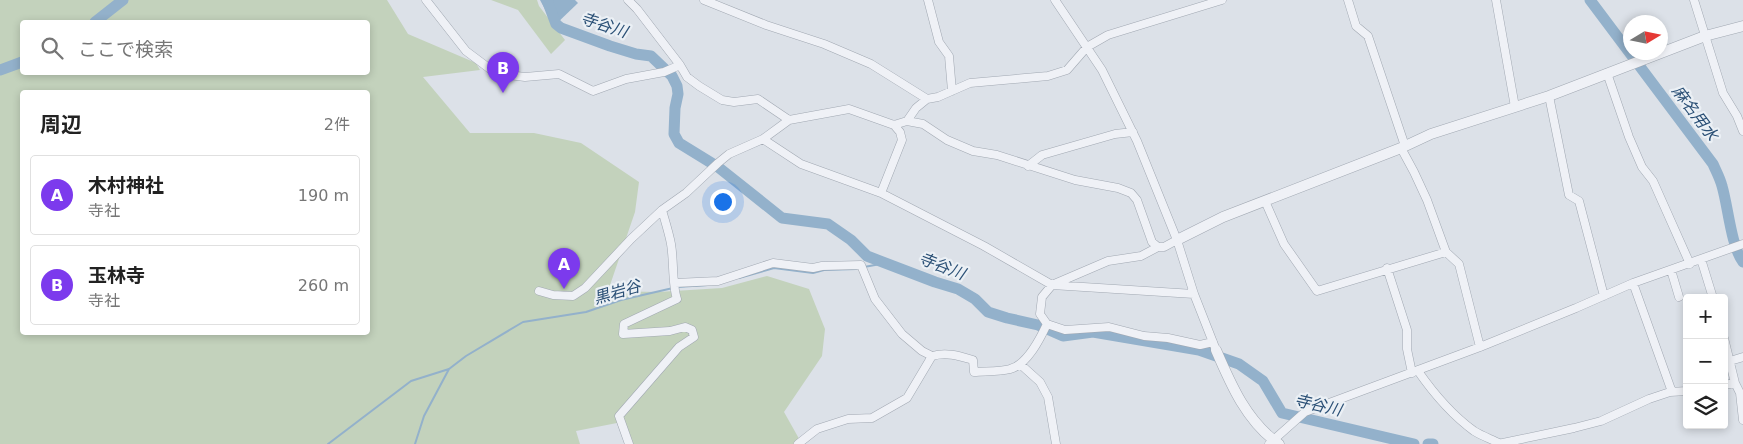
<!DOCTYPE html>
<html lang="ja">
<head>
<meta charset="utf-8">
<style>
  :root { --surface:#fff; --page:#f6f6f6; --text:#222; --muted:#767676; --line:#e0e0e0; --accent:#7c3aed }
  body { margin:0; font-family:"DejaVu Sans","Noto Sans JP",sans-serif; background:var(--page); color:var(--text) }
  .controls { position:absolute; right:15px; bottom:15px; display:grid; overflow:hidden; border-radius:5px; box-shadow:0 2px 8px #0003 }
  .controls button { width:45px; height:45px; display:grid; place-items:center; padding:0; border:0; border-bottom:1px solid var(--line); background:var(--surface); color:var(--text); font:25px sans-serif }
  .compass { position:absolute; left:1623px; top:15px; width:45px; height:45px; border-radius:50%; background:var(--surface); box-shadow:0 2px 8px #0003; rotate:80deg }
  .you { position:absolute; left:722px; top:201px; width:18px; height:18px; margin:-12px; border:4px solid #fff; border-radius:50%; background:#1a73e8; box-shadow:0 0 0 8px #1a73e833 }
  .badge { display:grid; place-items:center; width:32px; height:32px; border-radius:50%; background:var(--accent); color:#fff; font-size:16px; font-weight:700 }
  .pin { position:absolute; translate:-50% -41px; filter:drop-shadow(0 1px 2px #0008) }
  .pin::after { content:''; position:absolute; top:26px; width:18px; height:15px; background:inherit; clip-path:polygon(0 0,100% 0,50% 100%) }
  .list { margin:0; padding:0; list-style:none }
  h2 { display:flex; justify-content:space-between; align-items:center; height:65px; margin:0; padding:0 20px; font-size:21px }
  h2 small { font-size:16px; font-weight:400; color:var(--muted) }
  .list li { display:grid; grid-template-columns:32px 1fr auto; gap:15px; align-items:center; box-sizing:border-box; height:80px; margin:0 10px 10px; padding:0 10px; border:1px solid var(--line); border-radius:5px }
  .list b { display:block; font-size:19px; white-space:nowrap }
  .list p { margin:0; font-size:16px; white-space:nowrap; color:var(--muted) }
  .list em { font-size:16px; font-style:normal; color:var(--muted) }
  .icon { flex:none; width:28px; height:28px; fill:none; stroke:currentColor; stroke-width:2; stroke-linecap:round; stroke-linejoin:round }
  .map { position:relative; flex:none; width:1743px; height:444px; overflow:hidden }
  .search { position:absolute; background:var(--surface); box-shadow:0 2px 8px #0003; left:20px; top:20px; width:350px; height:55px; display:flex; align-items:center; gap:12px; box-sizing:border-box; padding:0 18px; border-radius:5px; color:var(--muted); font-size:19px }
  .panel { position:absolute; background:var(--surface); box-shadow:0 2px 8px #0003; left:20px; top:90px; width:350px; height:245px; border-radius:5px }
  .map>svg:first-child { display:block }
</style>
</head>
<body>
<div class="map">
<svg width="1743" height="444" viewBox="0 0 1743 444">
  <rect width="100%" height="100%" fill="#dce1e8"/>
  <path fill="#c3d2bc" fill-rule="evenodd" d="M 0,0 L 387,0 L 408,34 L 476,63 L 480,70 L 423,77 L 470,133 L 534,133 L 581,143 L 639,182 L 635,212 L 608,291 L 658,292 L 722,288 L 767,276 L 809,289 L 825,329 L 822,356 L 784,412 L 802,444 L 625,444 L 617,423 L 576,431 L 580,444 L 0,444 ZM 22,22 L 368,22 L 368,72 L 22,72 ZM 22,92 L 368,92 L 368,332 L 22,332 Z
    M 491,0 L 537,0 L 539,6 L 565,40 L 551,54 L 518,10 Z"/>
  <path fill="#93b1cb" d="M 540,0 L 575,0 L 578,3 L 554,26 Z"/>
  <g fill="none" stroke-linecap="round" stroke-linejoin="round">
    <path stroke="#93b1cb" stroke-width="2" d="M 864,267 L 886,263
      M 739,278 L 774,268 L 813,273 L 824,270 L 856,269
      M 677,287 L 708,285
      M 328,444 L 411,381 L 449,369 L 466,356 L 523,322 L 586,312 L 621,300 L 673,288
      M 415,444 L 424,416 L 449,369"/>
    <path stroke="#93b1cb" stroke-width="11" d="M 547,0 L 556,24 L 561,28 L 610,46 L 636,54 L 651,56 L 672,76 L 677,86 L 678,94 L 675,108 L 674,134 L 679,143 L 718,167 L 782,218 L 828,224 L 851,240 L 867,256 L 935,282 L 958,289 L 975,299 L 988,312 L 1007,318 L 1038,325 L 1063,336 L 1093,332 L 1199,350 L 1239,364 L 1263,381 L 1282,413 L 1414,444
      M 1590,0 L 1713,164 C 1716,171 1720,178 1722,186 C 1728,206 1731,246 1743,262
      M 95,22 L 123,0
      M 0,70 L 22,62
      M 1428,444 L 1433,444"/>
    <defs>
      <path id="minor" d="M 426,0 L 466,51 L 490,69 L 509,75 L 525,77 L 559,74 L 593,91 L 626,79 L 664,72 L 680,65
        M 628,0 L 637,9 L 680,65 L 687,77 L 699,86 L 722,100 L 734,102 L 758,99 L 789,120
        M 704,0 L 766,25 L 824,44 L 871,64 L 927,99
        M 928,0 L 939,42 L 949,56 L 952,91
        M 1055,0 L 1102,70 L 1137,141 L 1177,240 L 1194,294 L 1216,350
        M 1348,0 L 1356,26 L 1368,36 L 1405,146
        M 1496,0 L 1515,107
        M 1694,0 L 1723,93 L 1737,116 L 1743,131
        M 1607,73 L 1629,137 L 1642,167 L 1653,181 L 1690,264
        M 1549,96 L 1569,195 L 1579,201 L 1604,296
        M 907,121 L 916,108 L 927,99 L 938,97 L 970,83 L 1048,76 L 1067,70 L 1087,47 L 1108,35 L 1222,0
        M 763,139 L 801,164 L 881,193 L 984,246 L 1052,285 L 1194,294
        M 1401,148 L 1414,172 L 1427,200 L 1446,252 L 1459,264 L 1480,347
        M 1028,166 L 1042,155 L 1115,134 L 1133,132
        M 881,193 L 902,140 L 900,132 L 894,125
        M 1265,201 L 1284,244 L 1317,291 L 1446,252
        M 1177,240 L 1164,247 L 1158,247 L 1141,256 L 1108,261 L 1052,285 L 1042,297 L 1040,314 L 1047,324 L 1065,330 L 1109,327 L 1144,336 L 1168,338 L 1200,345 L 1213,342
        M 1701,259 L 1713,298
        M 1387,268 L 1407,330 L 1407,349 L 1412,373
        M 1671,270 L 1679,297
        M 675,283 L 718,281 L 773,263 L 813,268 L 822,266 L 861,265 L 875,299 L 902,334 L 922,351 L 932,356
        M 1633,283 L 1672,392
        M 539,291 L 553,295 L 573,296 L 585,288 L 631,239 L 662,210 L 686,193 L 718,163 L 729,154 L 763,139 L 789,120 L 849,109 L 894,125 L 907,121 L 923,124 L 947,140 L 973,151 L 997,155 L 1075,180 L 1118,188 L 1131,193 L 1137,200 L 1152,242 L 1158,247
        M 1724,338 L 1735,383 L 1740,393 L 1743,420
        M 1730,361 L 1743,357
        M 1020,364 L 1040,382 L 1048,397 L 1056,444
        M 1418,371 C 1434,394 1452,415 1474,431 C 1482,436 1491,439 1499,443
        M 1724,385 L 1735,383
        M 629,444 L 619,416 L 679,347 L 694,337 L 692,330 L 685,327 L 670,331 L 623,334 L 624,324 L 677,299 C 672,285 674,261 671,244 C 669,233 665,221 662,210
        M 798,444 L 817,429 L 848,419 L 872,418 L 907,398 L 932,356 C 947,352 959,356 973,360 L 974,372 C 985,371 999,372 1010,369 C 1027,365 1040,339 1047,324
        M 1269,444 L 1305,412 L 1480,347 L 1576,308 L 1633,283 L 1743,244
        M 1498,444 L 1574,428 L 1601,421 L 1649,399 L 1670,392 L 1687,391"/>
      <path id="tertiary" d="M 1177,240 L 1223,217 L 1401,148 L 1431,134 L 1549,96 L 1705,36 L 1743,26
        M 1216,350 C 1231,385 1247,422 1279,444"/>
    </defs>
    <use href="#minor" stroke="#a1a8b2" stroke-width="9"/>
    <use href="#tertiary" stroke="#a1a8b2" stroke-width="11"/>
    <use href="#minor" stroke="#eff1f6" stroke-width="8"/>
    <use href="#tertiary" stroke="#eff1f6" stroke-width="10"/>
  </g>
  <g text-anchor="middle" dominant-baseline="central" stroke-width="4.5" stroke-linejoin="round" paint-order="stroke">
    <g font-size="16" font-style="italic" fill="#2b5076" stroke="#ebf0f5">
      <text transform="translate(604 25) rotate(18)">寺谷川</text>
      <text transform="translate(1695 113) rotate(53)">麻名用水</text>
      <text transform="translate(942 266) rotate(21)">寺谷川</text>
      <text transform="translate(617 292) rotate(-16)">黒岩谷</text>
      <text transform="translate(1318 405) rotate(13)">寺谷川</text>
    </g>
  </g>
</svg>
<div class="controls">
<button>+</button>
<button>−</button>
<button><svg class="icon" aria-label="layers" viewBox="0 0 24 24"><path d="M12 4l9 5-9 5-9-5zM3 14l9 5 9-5"/></svg></button>
</div>
<svg class="compass" viewBox="-18 -18 36 36"><path d="M0-13l5 13h-10z" fill="#e53935"/><path d="M0 13l5-13h-10z" fill="#767676"/></svg>
<div class="you"></div>
<div class="pin badge" style="left:564px;top:289px">A</div>
<div class="pin badge" style="left:503px;top:93px">B</div>
<div class="search"><svg class="icon" aria-label="search" viewBox="0 0 24 24"><circle cx="10" cy="10" r="6"/><path d="M15 15l6 6"/></svg>ここで検索</div>
<section class="panel">
<h2>周辺<small>2件</small></h2>
<ul class="list">
<li><span class="badge">A</span><div><b>木村神社</b><p>寺社</p></div><em>190 m</em></li>
<li><span class="badge">B</span><div><b>玉林寺</b><p>寺社</p></div><em>260 m</em></li>
</ul>
</section>
</div>
</body>
</html>
